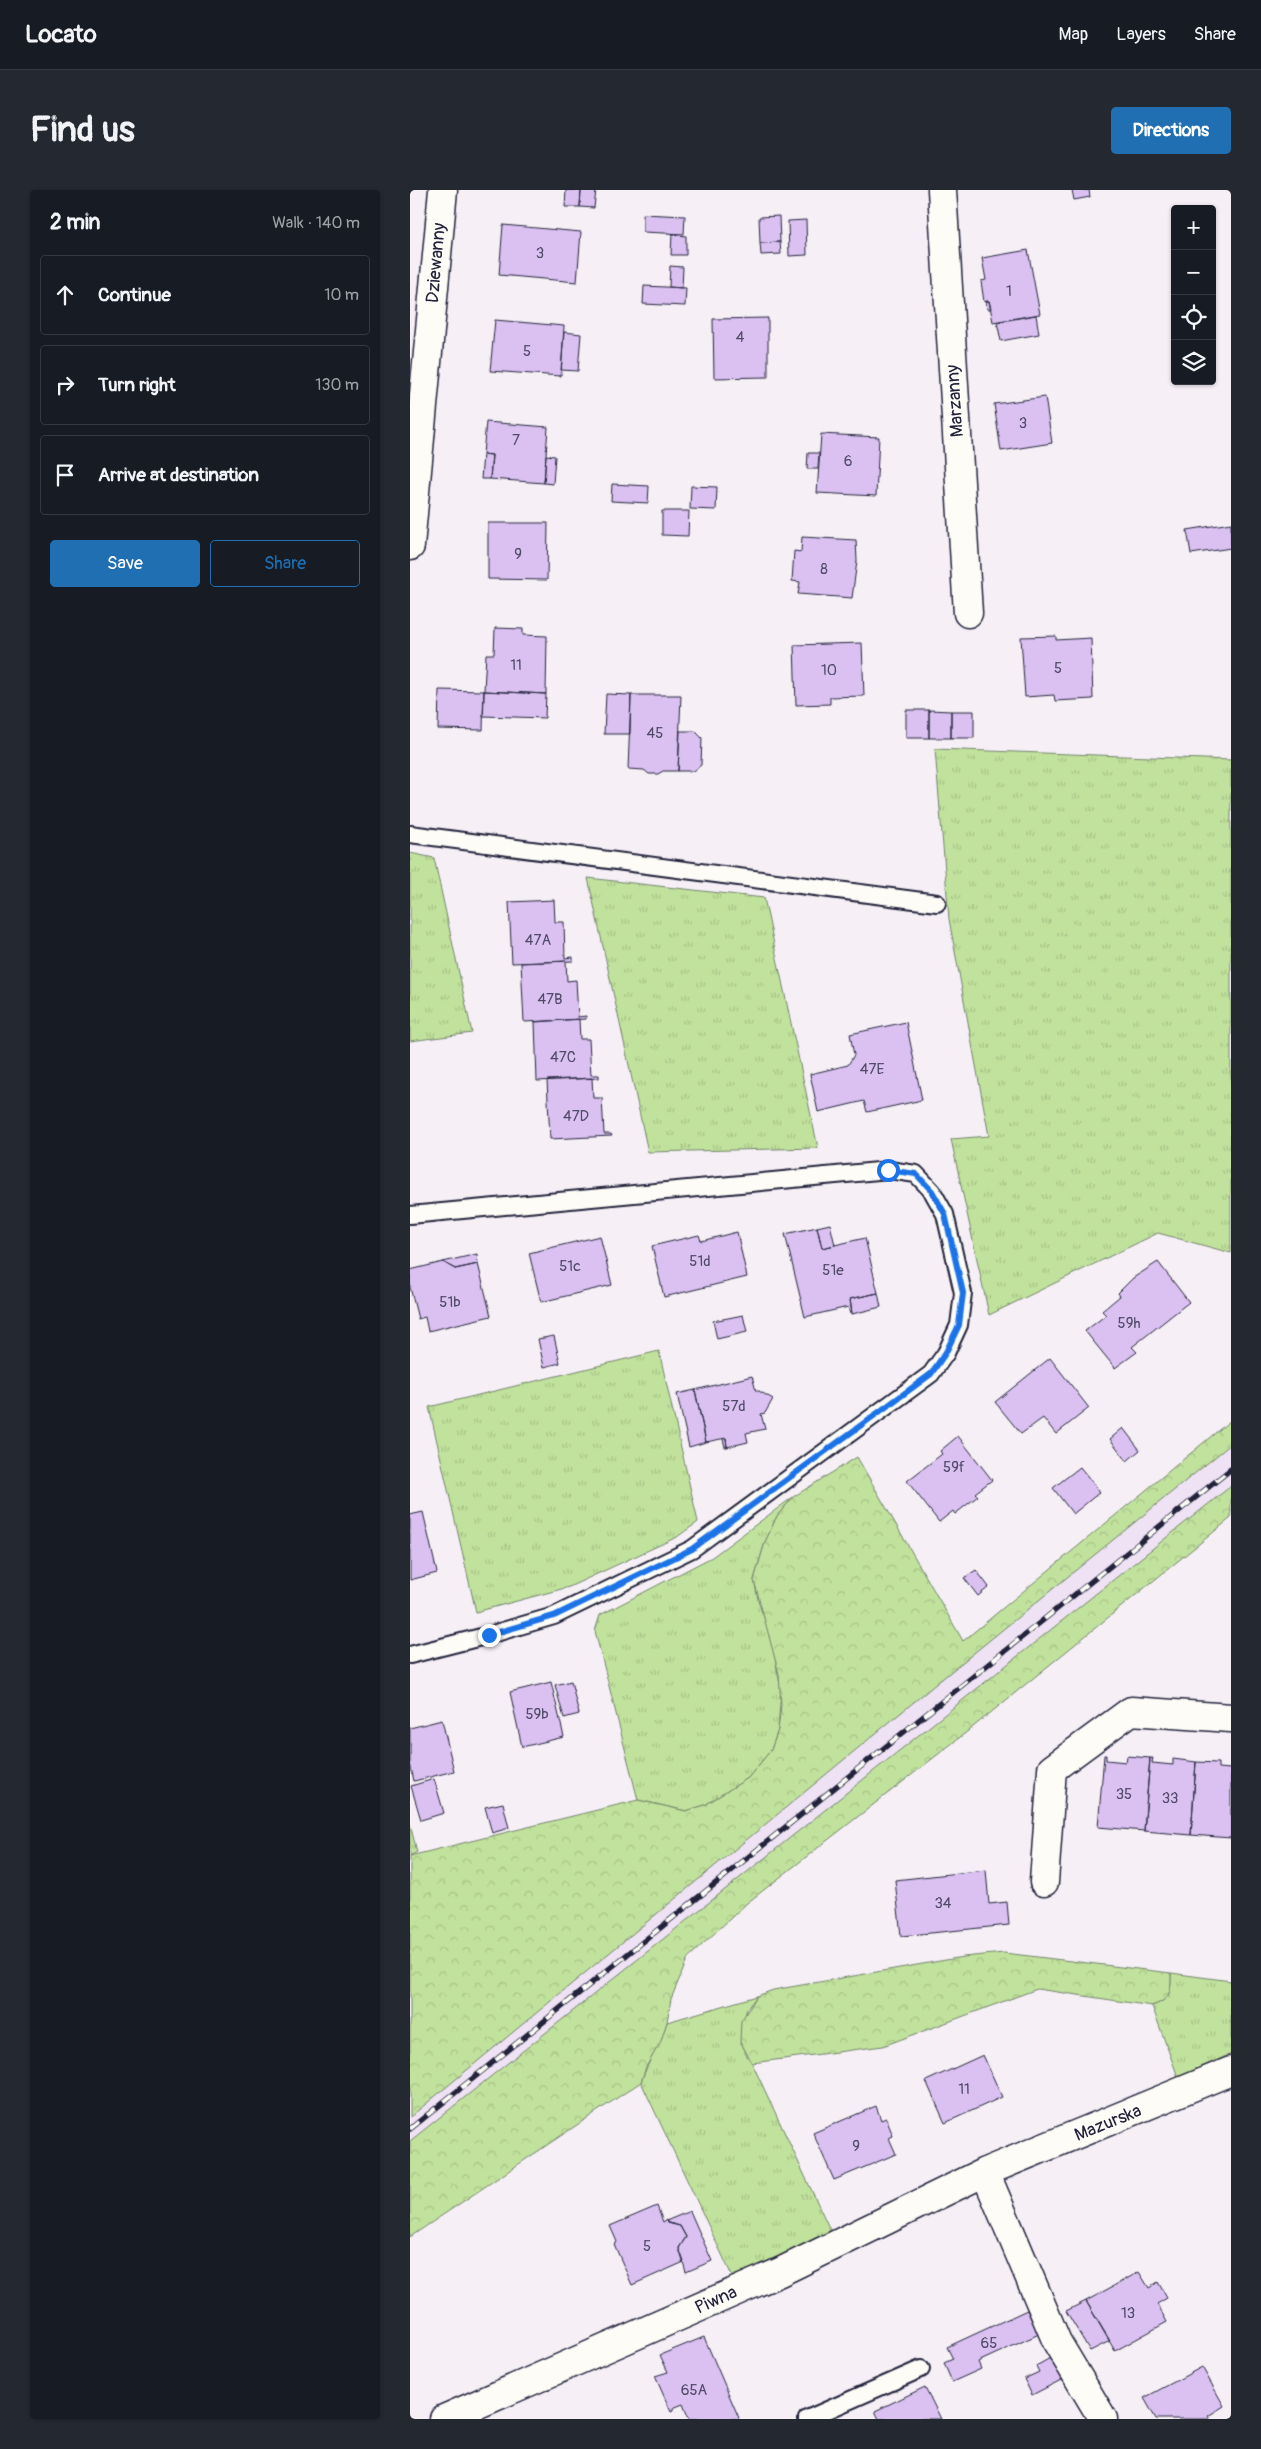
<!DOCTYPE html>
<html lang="en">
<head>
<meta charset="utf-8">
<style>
  :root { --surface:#171b24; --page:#242831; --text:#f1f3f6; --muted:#9ea1a6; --line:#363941; --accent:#1f6fb2 }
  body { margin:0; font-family:Pangolin,sans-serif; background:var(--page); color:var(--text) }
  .controls { position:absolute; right:15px; top:15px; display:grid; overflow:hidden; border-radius:5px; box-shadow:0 1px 4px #0004 }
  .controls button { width:45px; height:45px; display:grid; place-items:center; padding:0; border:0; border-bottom:1px solid var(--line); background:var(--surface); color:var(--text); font:25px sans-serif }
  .stop { position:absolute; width:15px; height:15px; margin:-11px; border:4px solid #1a73e8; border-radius:50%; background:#fff }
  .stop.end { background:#1a73e8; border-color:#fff; box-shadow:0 1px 5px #0008 }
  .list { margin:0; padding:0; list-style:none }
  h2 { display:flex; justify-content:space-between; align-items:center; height:65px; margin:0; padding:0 20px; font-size:21px }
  h2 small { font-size:16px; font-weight:400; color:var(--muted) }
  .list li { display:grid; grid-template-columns:32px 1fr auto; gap:15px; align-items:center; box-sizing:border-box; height:80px; margin:0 10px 10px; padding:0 10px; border:1px solid var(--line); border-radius:5px }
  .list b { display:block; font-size:19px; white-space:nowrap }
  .list em { font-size:16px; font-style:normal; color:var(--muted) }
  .actions { display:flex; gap:10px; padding:15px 20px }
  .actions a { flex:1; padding:11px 0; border:1px solid var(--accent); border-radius:5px; text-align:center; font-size:18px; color:var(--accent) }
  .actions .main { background:var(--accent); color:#fff }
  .icon { flex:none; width:28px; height:28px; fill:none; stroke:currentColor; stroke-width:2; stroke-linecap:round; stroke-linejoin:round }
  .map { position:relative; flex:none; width:821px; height:2229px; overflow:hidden; border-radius:5px }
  header { display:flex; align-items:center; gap:30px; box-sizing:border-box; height:70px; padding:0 25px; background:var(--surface); border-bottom:1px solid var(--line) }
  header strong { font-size:24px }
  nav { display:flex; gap:28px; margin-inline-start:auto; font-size:18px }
  .intro { display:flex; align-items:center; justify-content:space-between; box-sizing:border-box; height:120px; padding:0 30px }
  h1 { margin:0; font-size:35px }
  .button { padding:12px 22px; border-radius:5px; background:var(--accent); color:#fff; font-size:18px; font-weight:700 }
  main { display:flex; gap:30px; padding:0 30px }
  aside { flex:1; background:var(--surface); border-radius:5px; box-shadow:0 1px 4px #0004 }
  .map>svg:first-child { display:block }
</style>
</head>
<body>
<header>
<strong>Locato</strong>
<nav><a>Map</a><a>Layers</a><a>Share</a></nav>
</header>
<div class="intro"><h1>Find us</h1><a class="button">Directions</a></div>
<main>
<aside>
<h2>2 min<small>Walk · 140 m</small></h2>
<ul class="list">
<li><svg class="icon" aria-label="ahead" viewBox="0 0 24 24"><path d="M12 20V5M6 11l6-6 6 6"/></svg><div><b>Continue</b></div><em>10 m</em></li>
<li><svg class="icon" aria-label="right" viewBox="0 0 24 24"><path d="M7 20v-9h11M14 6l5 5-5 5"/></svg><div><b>Turn right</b></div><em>130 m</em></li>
<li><svg class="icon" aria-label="arrive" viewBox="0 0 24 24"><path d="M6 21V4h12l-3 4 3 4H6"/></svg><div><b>Arrive at destination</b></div></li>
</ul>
<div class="actions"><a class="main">Save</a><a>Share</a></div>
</aside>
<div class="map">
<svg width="821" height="2229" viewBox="0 0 821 2229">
  <defs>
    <pattern id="grass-tufts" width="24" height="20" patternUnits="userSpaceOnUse" patternTransform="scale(1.25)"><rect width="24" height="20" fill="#c1e29c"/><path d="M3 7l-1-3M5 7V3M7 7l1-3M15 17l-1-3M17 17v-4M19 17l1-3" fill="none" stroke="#a6c287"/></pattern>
    <pattern id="forest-crowns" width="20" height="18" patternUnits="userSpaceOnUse" patternTransform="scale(1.25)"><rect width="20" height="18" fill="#c1e29c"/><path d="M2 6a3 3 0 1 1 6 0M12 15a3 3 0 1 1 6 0" fill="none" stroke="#a6c287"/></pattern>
  </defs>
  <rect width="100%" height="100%" fill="#f6f0f6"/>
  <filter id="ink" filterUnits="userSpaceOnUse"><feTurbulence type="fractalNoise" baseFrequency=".02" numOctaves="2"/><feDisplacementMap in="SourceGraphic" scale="10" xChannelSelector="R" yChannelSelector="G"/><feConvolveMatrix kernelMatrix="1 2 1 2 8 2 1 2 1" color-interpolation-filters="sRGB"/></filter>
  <g filter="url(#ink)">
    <path fill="#eee2f4" d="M 821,1254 L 821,1298 L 0,1951 L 0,1915 Z"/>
    <path fill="url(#grass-tufts)" stroke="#72826c" d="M 525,559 L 821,570 L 821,1063 L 748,1043 L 579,1125 L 541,949 L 579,946 L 539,729 Z
      M 0,663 L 24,668 L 62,843 L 0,851 Z
      M 178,688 L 354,708 L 408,958 L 238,962 Z
      M 249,1161 L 288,1332 L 267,1347 L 159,1397 L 66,1422 L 19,1217 Z
      M 383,1307 L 367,1326 L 355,1352 L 344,1390 L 349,1414 L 361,1446 L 371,1500 L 368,1540 L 361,1560 L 338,1588 L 295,1615 L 276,1621 L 228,1610 L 185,1441 L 190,1425 L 302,1367 Z
      M 0,1634 L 7,1662 L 0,1666 Z
      M 761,1783 L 821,1791 L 821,1864 L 768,1887 L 742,1816 C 761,1809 761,1802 761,1783 Z
      M 347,1806 L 336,1820 L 335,1863 L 342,1873 L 422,2044 L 323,2088 L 231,1892 C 238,1871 250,1854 257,1832 Z"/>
    <path fill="url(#forest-crowns)" stroke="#72826c" d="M 821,1230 L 821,1254 L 527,1493 L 0,1927 L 0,1666 L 228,1610 L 276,1621 L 295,1615 L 338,1588 L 361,1560 L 368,1540 L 371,1515 L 369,1484 L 344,1390 L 355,1352 L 367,1326 L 383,1307 L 447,1267 L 553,1451 Z
      M 821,1296 L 821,1328 L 558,1541 L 337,1713 L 278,1768 L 261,1809 L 257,1832 L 251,1851 L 236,1877 L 231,1892 L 0,2047 L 0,1951 Z
      M 594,1763 L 761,1783 C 761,1802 761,1809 742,1816 L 627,1799 L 473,1856 L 342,1873 L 330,1851 L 331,1831 L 347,1806 L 363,1800 L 553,1767 Z"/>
    <path fill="#dac1f1" stroke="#22223b" d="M 156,0 L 171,0 L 170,17 L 155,17 Z
      M 171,0 L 186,0 L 184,18 L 170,17 Z
      M 662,0 L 679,0 L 680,7 L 664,10 Z
      M 233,24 L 275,26 L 274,44 L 233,42 Z
      M 369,26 L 370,52 L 350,53 L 349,27 Z
      M 396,30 L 397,65 L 379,66 L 378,31 Z
      M 93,35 L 171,42 L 167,92 L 89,85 Z
      M 262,44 L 276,46 L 276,65 L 261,65 Z
      M 370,52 L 371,64 L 351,65 L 350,53 Z
      M 618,60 L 630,124 L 583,132 L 579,111 L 574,112 L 571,91 L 576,90 L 572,68 Z
      M 260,76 L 273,77 L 272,98 L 259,97 Z
      M 234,96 L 276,98 L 275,116 L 233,114 Z
      M 576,111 L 579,111 L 581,119 L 577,119 Z
      M 626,125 L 629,144 L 591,151 L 587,132 Z
      M 358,128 L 358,187 L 304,188 L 303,129 Z
      M 85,130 L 154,136 L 151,186 L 80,181 Z
      M 154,142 L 171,144 L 168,181 L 151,180 Z
      M 635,207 L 642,253 L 591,261 L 584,214 Z
      M 76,232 L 138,237 L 134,293 L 80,289 L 82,265 L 73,264 Z
      M 411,244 L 469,247 L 466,306 L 407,303 Z
      M 398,263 L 409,263 L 408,279 L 397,279 Z
      M 73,264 L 82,265 L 80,289 L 71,289 Z
      M 136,265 L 145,266 L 143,294 L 134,293 Z
      M 202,294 L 239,296 L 238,313 L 201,311 Z
      M 281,296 L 307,297 L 306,320 L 280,319 Z
      M 252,321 L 279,321 L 278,346 L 252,345 Z
      M 78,333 L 138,333 L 137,390 L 78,389 Z
      M 821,333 L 821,358 L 781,364 L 777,340 Z
      M 392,347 L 446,350 L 447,371 L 442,408 L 388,404 L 390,392 L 382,391 L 384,361 L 391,362 Z
      M 85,438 L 113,439 L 113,445 L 137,446 L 136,504 L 74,501 L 76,464 L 84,464 Z
      M 646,446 L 646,450 L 681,448 L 683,509 L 645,511 L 644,505 L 615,507 L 611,447 Z
      M 452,453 L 454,506 L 420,507 L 420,514 L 386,515 L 384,455 Z
      M 29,500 L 74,501 L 73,540 L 28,539 Z
      M 74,501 L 136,504 L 135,528 L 73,526 Z
      M 196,504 L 221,505 L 220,544 L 194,544 Z
      M 221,505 L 271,505 L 268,581 L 253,581 L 248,584 L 239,584 L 234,580 L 218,579 Z
      M 496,520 L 519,520 L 519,548 L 496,548 Z
      M 519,520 L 541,521 L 541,548 L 519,548 Z
      M 541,521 L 564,521 L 564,548 L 541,548 Z
      M 270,541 L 285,541 L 292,548 L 291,575 L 284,581 L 268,581 Z
      M 144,710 L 145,732 L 154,732 L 155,768 L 163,767 L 163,771 L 102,773 L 99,712 Z
      M 156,771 L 157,791 L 166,790 L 168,827 L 176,826 L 176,829 L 114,832 L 111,773 Z
      M 169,829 L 170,849 L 179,849 L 181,885 L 189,885 L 189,888 L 127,891 L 125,832 Z
      M 496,832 L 512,910 L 457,922 L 454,911 L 408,922 L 400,884 L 438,875 L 444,865 L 440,844 Z
      M 182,888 L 183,908 L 192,908 L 194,944 L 201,944 L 202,946 L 140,949 L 137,890 Z
      M 420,1034 L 425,1055 L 412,1058 L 407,1037 Z
      M 407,1037 L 412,1058 L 455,1048 L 468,1103 L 440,1109 L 442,1124 L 440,1124 L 438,1117 L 395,1127 L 375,1044 Z
      M 327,1042 L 337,1087 L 254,1107 L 242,1056 L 289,1045 L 291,1051 Z
      M 190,1046 L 202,1095 L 131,1112 L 119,1063 Z
      M 67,1064 L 68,1074 L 45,1079 L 33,1072 Z
      M 33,1072 L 45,1079 L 68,1074 L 81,1126 L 18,1141 L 15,1127 L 8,1129 L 0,1097 L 0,1080 Z
      M 748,1072 L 779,1112 L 722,1157 L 727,1162 L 705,1178 L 675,1141 L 696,1125 L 692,1121 L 710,1106 L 708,1103 L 723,1088 Z
      M 468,1103 L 471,1117 L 442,1124 L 440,1109 Z
      M 333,1125 L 337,1142 L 307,1149 L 303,1131 Z
      M 144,1146 L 150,1173 L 134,1177 L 128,1149 Z
      M 640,1168 L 679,1218 L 646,1244 L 633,1228 L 611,1244 L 585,1212 Z
      M 342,1186 L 346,1201 L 349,1201 L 363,1209 L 355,1223 L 351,1224 L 355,1239 L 336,1243 L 338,1252 L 317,1257 L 316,1248 L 296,1252 L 285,1200 Z
      M 285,1200 L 296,1252 L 279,1257 L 267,1204 Z
      M 713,1238 L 730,1260 L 717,1271 L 700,1249 Z
      M 548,1246 L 582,1290 L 565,1303 L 568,1306 L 545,1324 L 543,1321 L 529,1332 L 497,1291 L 532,1264 L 530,1261 Z
      M 316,1248 L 317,1257 L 315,1257 L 313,1249 Z
      M 670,1277 L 690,1302 L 663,1324 L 643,1298 Z
      M 13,1322 L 27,1383 L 0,1390 L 0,1325 Z
      M 566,1380 L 579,1397 L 568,1406 L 554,1388 Z
      M 161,1491 L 169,1524 L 154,1528 L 145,1495 Z
      M 141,1492 L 154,1547 L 112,1557 L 100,1502 Z
      M 32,1530 L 44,1581 L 4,1591 L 0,1573 L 0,1538 Z
      M 694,1565 L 696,1565 L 696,1570 L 716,1572 L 717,1566 L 740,1568 L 734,1641 L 688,1637 Z
      M 740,1568 L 743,1568 L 742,1573 L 763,1575 L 763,1569 L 786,1572 L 781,1645 L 734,1641 Z
      M 786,1572 L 808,1573 L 808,1578 L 821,1579 L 821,1648 L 781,1645 Z
      M 24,1589 L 34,1623 L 11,1630 L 1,1596 Z
      M 93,1613 L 99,1638 L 82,1643 L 75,1617 Z
      M 576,1680 L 579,1714 L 597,1712 L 599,1735 L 491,1746 L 485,1690 Z
      M 573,1865 L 592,1907 L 535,1933 L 516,1891 Z
      M 466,1916 L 471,1930 L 476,1928 L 483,1946 L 479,1948 L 486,1964 L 424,1990 L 403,1943 Z
      M 247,2016 L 253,2032 L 256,2030 L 258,2033 L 270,2036 L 276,2047 L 269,2058 L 274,2072 L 222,2095 L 204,2054 L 207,2052 L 200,2036 Z
      M 280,2021 L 302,2071 L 276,2082 L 269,2058 L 276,2047 L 270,2036 L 258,2033 L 256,2031 Z
      M 729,2082 L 739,2098 L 748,2092 L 757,2108 L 747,2114 L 757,2132 L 705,2161 L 676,2111 Z
      M 676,2111 L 700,2151 L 680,2161 L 656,2121 Z
      M 617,2120 L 629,2144 L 568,2172 L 571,2179 L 542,2192 L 534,2173 L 543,2169 L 537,2157 Z
      M 294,2147 L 329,2228 L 327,2229 L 279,2229 L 273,2214 L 263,2218 L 263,2221 L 261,2222 L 245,2186 L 258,2182 L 250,2165 Z
      M 642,2167 L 653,2189 L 622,2205 L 614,2189 L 629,2182 L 626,2176 Z
      M 792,2177 L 814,2216 L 798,2226 L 800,2229 L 746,2229 L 734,2208 Z
      M 515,2197 L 531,2229 L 469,2229 L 465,2221 Z"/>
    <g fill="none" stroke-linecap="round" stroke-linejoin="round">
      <defs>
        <path id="lane" d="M 0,644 L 527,713
          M 0,1025 L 479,980 L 506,984 L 522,1001 L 535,1024 L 553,1103 L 549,1135 L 536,1163 L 521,1184 L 282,1359 L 144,1426 L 79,1445 L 0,1465
          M 397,2229 L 511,2179"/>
        <path id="street" d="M 532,0 L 558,423
          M 0,356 L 33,0
          M 634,1692 L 642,1579 L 721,1521 L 821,1528
          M 575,1982 L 647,2152 L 693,2229
          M 34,2229 L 370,2082 L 575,1982 L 821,1881"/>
      </defs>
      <use href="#lane" stroke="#22223b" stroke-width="20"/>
      <use href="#street" stroke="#22223b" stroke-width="31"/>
      <use href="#lane" stroke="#fdfcf7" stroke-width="16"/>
      <use href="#street" stroke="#fdfcf7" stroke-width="28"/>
      <defs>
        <path id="rail" d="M 0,1939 L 821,1279"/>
      </defs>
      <use href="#rail" stroke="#22223b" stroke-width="5.5"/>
      <use href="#rail" stroke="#fdfcf7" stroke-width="4" stroke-dasharray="11" stroke-linecap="butt"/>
    </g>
  </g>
  <g fill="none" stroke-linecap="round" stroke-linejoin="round" filter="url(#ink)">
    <path stroke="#1a73e8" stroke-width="6" d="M 79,1445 L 144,1426 L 282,1359 L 521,1184 L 536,1162 L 549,1135 L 553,1103 L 535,1024 L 522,1001 L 506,984 L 478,980"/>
  </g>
  <g text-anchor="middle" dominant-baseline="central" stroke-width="4.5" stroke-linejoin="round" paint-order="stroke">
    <g font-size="15" fill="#504a68">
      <text x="130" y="63">3</text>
      <text x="599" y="101">1</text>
      <text x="330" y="147">4</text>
      <text x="117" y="161">5</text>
      <text x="613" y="233">3</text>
      <text x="106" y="250">7</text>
      <text x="438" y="271">6</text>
      <text x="108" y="364">9</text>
      <text x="414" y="379">8</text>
      <text x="106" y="475">11</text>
      <text x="648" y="478">5</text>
      <text x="419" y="480">10</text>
      <text x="245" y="543">45</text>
      <text x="128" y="750">47A</text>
      <text x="140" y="809">47B</text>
      <text x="153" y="867">47C</text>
      <text x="462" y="879">47E</text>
      <text x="166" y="926">47D</text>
      <text x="290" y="1071">51d</text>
      <text x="160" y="1076">51c</text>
      <text x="423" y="1080">51e</text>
      <text x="40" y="1112">51b</text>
      <text x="719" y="1133">59h</text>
      <text x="324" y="1216">57d</text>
      <text x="544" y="1277">59f</text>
      <text x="127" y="1524">59b</text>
      <text x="714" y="1604">35</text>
      <text x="760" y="1608">33</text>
      <text x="533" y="1713">34</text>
      <text x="554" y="1899">11</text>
      <text x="446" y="1956">9</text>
      <text x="237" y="2056">5</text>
      <text x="718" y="2123">13</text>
      <text x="579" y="2153">65</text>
      <text x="284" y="2200">65A</text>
    </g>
    <g font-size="18" fill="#22223b" stroke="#fdfcf7">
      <text transform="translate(26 73) rotate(-85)">Dziewanny</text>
      <text transform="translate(545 211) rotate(-94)">Marzanny</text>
      <text transform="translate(698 1933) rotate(-22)">Mazurska</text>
      <text transform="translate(306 2110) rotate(-24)">Piwna</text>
    </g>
  </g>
</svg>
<div class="controls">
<button>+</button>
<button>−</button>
<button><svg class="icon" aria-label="locate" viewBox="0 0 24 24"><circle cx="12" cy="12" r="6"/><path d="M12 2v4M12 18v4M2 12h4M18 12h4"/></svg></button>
<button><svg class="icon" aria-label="layers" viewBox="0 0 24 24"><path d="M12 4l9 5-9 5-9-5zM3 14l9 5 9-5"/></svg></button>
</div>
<div class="stop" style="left:478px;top:980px"></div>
<div class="stop end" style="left:79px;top:1445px"></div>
</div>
</main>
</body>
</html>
